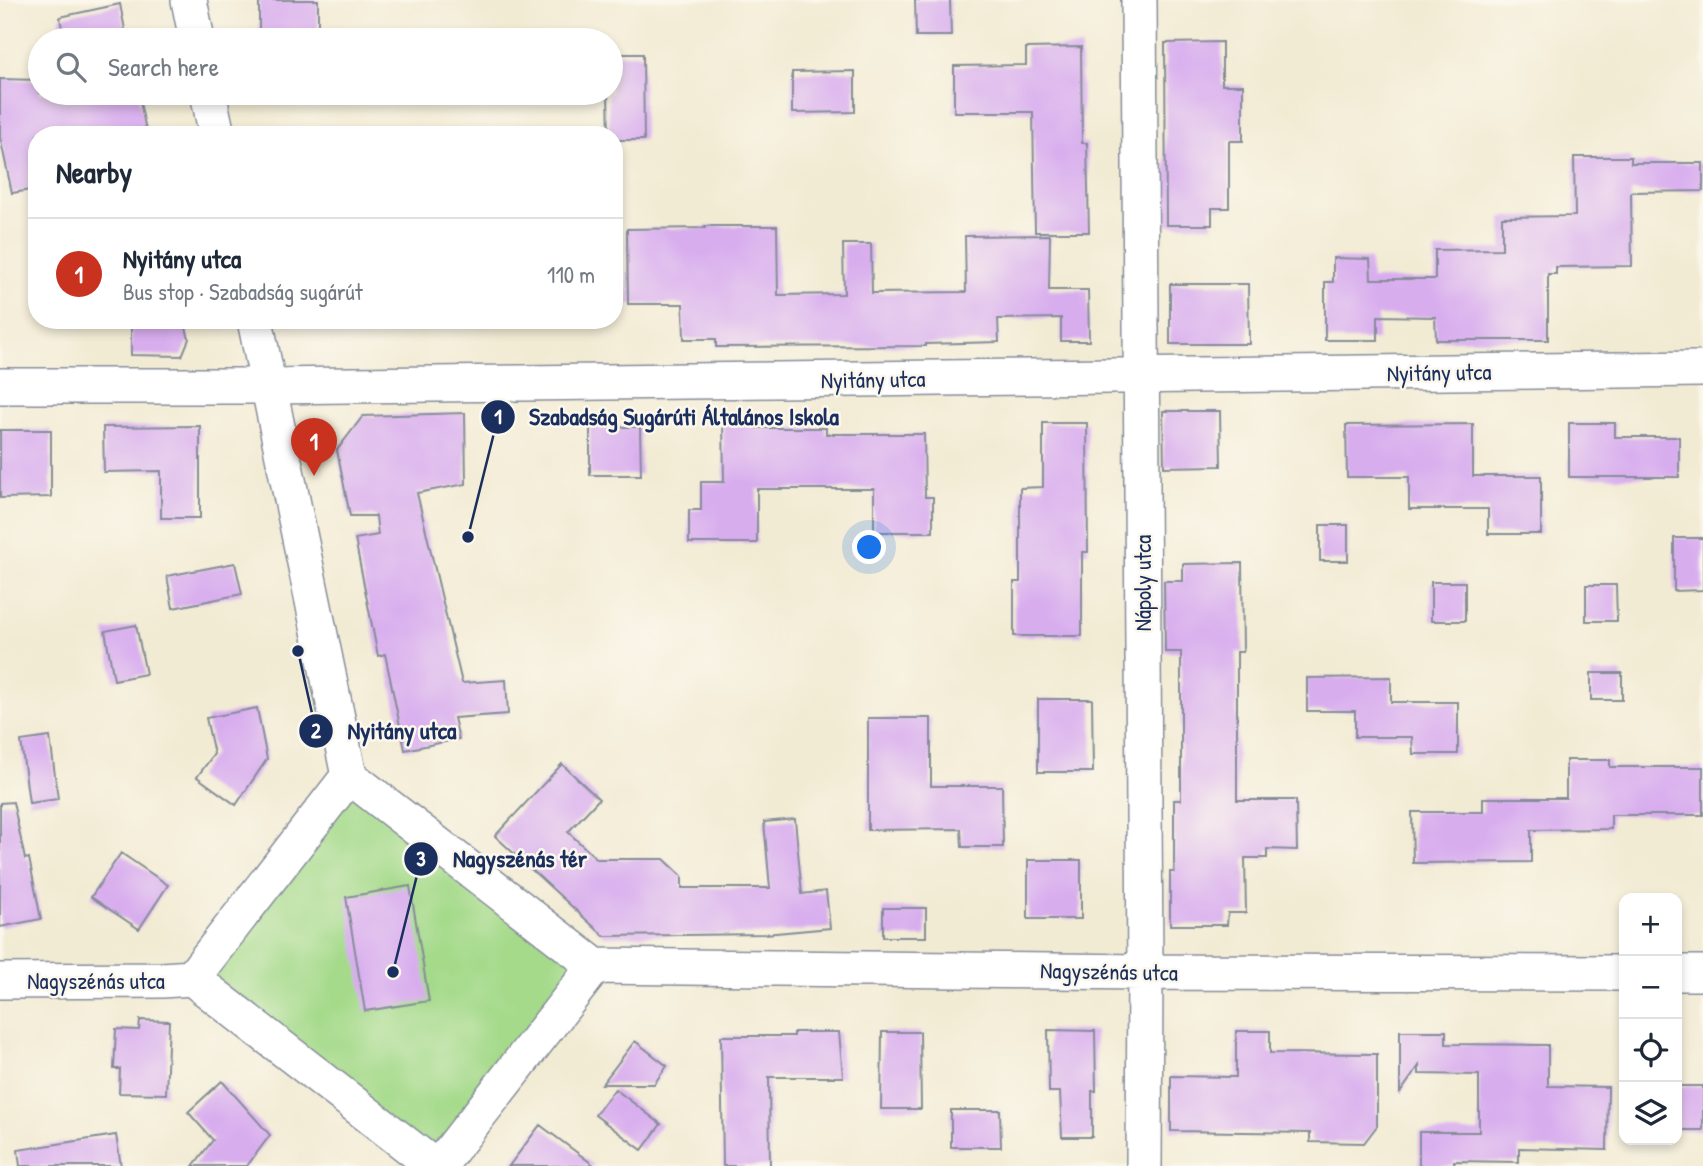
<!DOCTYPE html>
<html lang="en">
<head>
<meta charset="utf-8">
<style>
  :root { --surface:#fff; --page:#f2f2f3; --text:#1f2937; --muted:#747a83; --line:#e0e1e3; --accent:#c8321e }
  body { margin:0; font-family:"Patrick Hand",sans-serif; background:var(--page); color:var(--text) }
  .controls { position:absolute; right:21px; bottom:21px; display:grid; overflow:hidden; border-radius:14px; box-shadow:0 4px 10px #0003 }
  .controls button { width:63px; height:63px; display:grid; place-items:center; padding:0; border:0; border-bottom:2px solid var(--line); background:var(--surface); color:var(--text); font:35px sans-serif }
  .you { position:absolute; left:870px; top:548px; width:24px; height:24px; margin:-18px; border:5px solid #fff; border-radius:50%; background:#1a73e8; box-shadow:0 0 0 10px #1a73e833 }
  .badge { display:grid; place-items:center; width:46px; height:46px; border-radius:50%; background:var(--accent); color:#fff; font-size:23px; font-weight:700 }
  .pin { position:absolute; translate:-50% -58px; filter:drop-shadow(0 2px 4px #0008) }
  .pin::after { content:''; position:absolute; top:37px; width:24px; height:21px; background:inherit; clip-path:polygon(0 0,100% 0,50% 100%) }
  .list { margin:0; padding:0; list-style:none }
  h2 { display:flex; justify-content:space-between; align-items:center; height:91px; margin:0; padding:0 28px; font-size:30px }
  h2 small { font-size:23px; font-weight:400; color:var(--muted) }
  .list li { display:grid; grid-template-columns:46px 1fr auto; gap:21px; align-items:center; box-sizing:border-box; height:112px; padding:0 28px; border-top:2px solid var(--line) }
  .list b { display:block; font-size:26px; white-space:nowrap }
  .list p { margin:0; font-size:23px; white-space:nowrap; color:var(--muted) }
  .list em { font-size:23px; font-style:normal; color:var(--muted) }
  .icon { flex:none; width:38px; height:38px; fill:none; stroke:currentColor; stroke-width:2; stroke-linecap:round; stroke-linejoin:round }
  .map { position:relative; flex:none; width:1703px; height:1166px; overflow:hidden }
  .search { position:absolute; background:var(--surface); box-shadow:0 4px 10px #0003; left:28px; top:28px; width:595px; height:77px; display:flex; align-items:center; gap:18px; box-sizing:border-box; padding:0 24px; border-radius:38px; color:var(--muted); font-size:26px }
  .panel { position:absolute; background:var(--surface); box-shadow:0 4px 10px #0003; left:28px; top:126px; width:595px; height:203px; border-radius:28px }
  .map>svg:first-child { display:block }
</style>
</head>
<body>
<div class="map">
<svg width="1703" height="1166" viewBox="0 0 1703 1166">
  <rect width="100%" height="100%" fill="#fbf7ec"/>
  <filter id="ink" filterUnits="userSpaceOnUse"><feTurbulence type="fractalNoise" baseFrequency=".0143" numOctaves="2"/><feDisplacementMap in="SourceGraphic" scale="14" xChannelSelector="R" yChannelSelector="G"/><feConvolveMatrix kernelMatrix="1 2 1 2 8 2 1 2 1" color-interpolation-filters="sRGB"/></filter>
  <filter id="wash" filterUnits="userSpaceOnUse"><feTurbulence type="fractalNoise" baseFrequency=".00686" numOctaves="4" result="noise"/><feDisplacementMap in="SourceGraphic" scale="28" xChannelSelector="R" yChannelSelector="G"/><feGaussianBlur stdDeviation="1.57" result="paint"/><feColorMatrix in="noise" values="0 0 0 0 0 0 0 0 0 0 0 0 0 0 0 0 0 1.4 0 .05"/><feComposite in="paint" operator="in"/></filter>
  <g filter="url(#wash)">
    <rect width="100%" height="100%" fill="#f2ebd4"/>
    <path fill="#a5da8b" stroke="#608474" stroke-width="2" d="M 349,776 L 595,966 L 439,1166 L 192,978 Z"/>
    <g id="blocks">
      <path fill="#d8adee" d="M 259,0 L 318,0 L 318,40 L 259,40 Z
        M 915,0 L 950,0 L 951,36 L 916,36 Z
        M 120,4 L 127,40 L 64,40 L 60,17 Z
        M 1222,42 L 1222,85 L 1243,85 L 1243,141 L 1229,141 L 1229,208 L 1212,208 L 1212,225 L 1166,225 L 1165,43 Z
        M 1081,47 L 1082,143 L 1087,143 L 1089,232 L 1035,232 L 1033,112 L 954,112 L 954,66 L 1026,65 L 1026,48 Z
        M 611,54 L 643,54 L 644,140 L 614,140 L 614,135 L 609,135 L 608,93 L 611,93 Z
        M 855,71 L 855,112 L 792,113 L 792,72 Z
        M 0,79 L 40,80 L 40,93 L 138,93 L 147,135 L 37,135 L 37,189 L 12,193 L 0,137 Z
        M 1574,157 L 1631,157 L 1631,163 L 1703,163 L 1703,191 L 1631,192 L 1632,266 L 1556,267 L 1556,274 L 1548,274 L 1548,340 L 1436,340 L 1435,317 L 1378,316 L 1378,340 L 1325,340 L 1325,282 L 1333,282 L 1333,258 L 1370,259 L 1371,279 L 1435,279 L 1435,250 L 1502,249 L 1502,217 L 1575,216 Z
        M 705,226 L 777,226 L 778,295 L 844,294 L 843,244 L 871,244 L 872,293 L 966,292 L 965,236 L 1050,235 L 1049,290 L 1088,290 L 1089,341 L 1061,341 L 1061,318 L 998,319 L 999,342 L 926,344 L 926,346 L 716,347 L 716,339 L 684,339 L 683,304 L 628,304 L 627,229 L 705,228 Z
        M 1170,284 L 1248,284 L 1249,344 L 1170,344 Z
        M 152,320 L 184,320 L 189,339 L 182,356 L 131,355 L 131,322 L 153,323 Z
        M 1163,411 L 1220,411 L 1221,466 L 1164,467 Z
        M 465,413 L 466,484 L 417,493 L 462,683 L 506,680 L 508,714 L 454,718 L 459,739 L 405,750 L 385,654 L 378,656 L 355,539 L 378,535 L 376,516 L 350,516 L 337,450 L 363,416 Z
        M 723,421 L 757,421 L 757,428 L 826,428 L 826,434 L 924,434 L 925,497 L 933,497 L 933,532 L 874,532 L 874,489 L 757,489 L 757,543 L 689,543 L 689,510 L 701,510 L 701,482 L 724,482 Z
        M 1043,423 L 1087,423 L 1088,552 L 1082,552 L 1082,636 L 1014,636 L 1014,582 L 1020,582 L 1020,488 L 1043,487 Z
        M 1569,423 L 1615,423 L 1615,437 L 1679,437 L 1679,477 L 1569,477 Z
        M 1473,424 L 1473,476 L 1541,476 L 1541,534 L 1488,534 L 1488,509 L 1409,509 L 1409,477 L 1347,477 L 1346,425 Z
        M 200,426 L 200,518 L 161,518 L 161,471 L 104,472 L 103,427 Z
        M 590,427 L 640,427 L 641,475 L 590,475 Z
        M 0,430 L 51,430 L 51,497 L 0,498 Z
        M 1320,525 L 1348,525 L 1348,561 L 1320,561 Z
        M 1674,538 L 1703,538 L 1703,590 L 1674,591 Z
        M 235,563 L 242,594 L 173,608 L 167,576 Z
        M 1242,563 L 1243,652 L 1237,652 L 1237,800 L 1296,800 L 1297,850 L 1267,849 L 1267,858 L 1245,858 L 1246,913 L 1228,913 L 1227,925 L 1170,925 L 1170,872 L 1174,872 L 1174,800 L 1181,800 L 1181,652 L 1165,652 L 1164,581 L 1183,581 L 1183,564 Z
        M 1431,582 L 1465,582 L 1465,621 L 1431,621 Z
        M 1586,585 L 1616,585 L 1617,621 L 1586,621 Z
        M 136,625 L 146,674 L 114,680 L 105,631 Z
        M 1591,673 L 1622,673 L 1622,700 L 1591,700 Z
        M 1391,677 L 1391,702 L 1458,702 L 1458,754 L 1413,754 L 1412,737 L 1355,737 L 1355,711 L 1307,711 L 1307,678 Z
        M 1038,699 L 1092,699 L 1093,772 L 1038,772 Z
        M 257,708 L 267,759 L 236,805 L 197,777 L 214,754 L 206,718 Z
        M 868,718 L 931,718 L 931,786 L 1002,786 L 1003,847 L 962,847 L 961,829 L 868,830 Z
        M 50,737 L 58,799 L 29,803 L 21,741 Z
        M 1566,760 L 1610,760 L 1610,767 L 1703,767 L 1703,815 L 1611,815 L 1611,829 L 1531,830 L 1531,862 L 1413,863 L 1412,812 L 1483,812 L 1483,798 L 1566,798 Z
        M 562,764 L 599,799 L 568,832 L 597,859 L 664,859 L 682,876 L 682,888 L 770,888 L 764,822 L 795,819 L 802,894 L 826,891 L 830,928 L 765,934 L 604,936 L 495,836 Z
        M 13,802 L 25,859 L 29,858 L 41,919 L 0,927 L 0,803 Z
        M 121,853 L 168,885 L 139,929 L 91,897 Z
        M 1028,860 L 1081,860 L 1081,919 L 1028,919 Z
        M 410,886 L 429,1001 L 365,1011 L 346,897 Z
        M 883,908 L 926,908 L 926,937 L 883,937 Z
        M 140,1020 L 169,1021 L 166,1094 L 119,1093 L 120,1069 L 114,1069 L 116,1029 L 139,1030 Z
        M 1048,1030 L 1095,1031 L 1096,1091 L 1092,1091 L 1092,1137 L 1062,1137 L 1060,1092 L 1049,1092 Z
        M 1236,1031 L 1270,1031 L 1270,1053 L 1377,1054 L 1377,1126 L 1364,1143 L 1310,1142 L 1310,1133 L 1171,1131 L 1171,1076 L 1236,1077 Z
        M 1400,1031 L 1446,1031 L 1446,1044 L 1548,1045 L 1548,1086 L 1608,1087 L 1607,1150 L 1519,1148 L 1519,1162 L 1454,1161 L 1454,1166 L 1419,1166 L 1419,1132 L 1479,1132 L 1479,1075 L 1419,1074 L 1419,1066 L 1400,1093 Z
        M 794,1032 L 839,1032 L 843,1077 L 769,1077 L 770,1166 L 723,1166 L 721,1036 L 794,1036 Z
        M 882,1032 L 920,1032 L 921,1109 L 881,1109 Z
        M 635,1041 L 667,1066 L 654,1084 L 602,1084 Z
        M 222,1081 L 270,1135 L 247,1166 L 193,1166 L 213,1140 L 188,1112 Z
        M 1677,1086 L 1703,1086 L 1703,1130 L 1677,1130 Z
        M 615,1089 L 661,1124 L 642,1150 L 595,1115 Z
        M 951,1110 L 1000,1110 L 1001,1147 L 951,1147 Z
        M 540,1125 L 595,1166 L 509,1166 Z
        M 116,1135 L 121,1166 L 20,1166 L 18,1150 Z"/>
    </g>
  </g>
  <g filter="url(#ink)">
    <use href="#blocks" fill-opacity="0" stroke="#868d99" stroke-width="2"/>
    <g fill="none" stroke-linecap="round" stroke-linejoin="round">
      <defs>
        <path id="street" d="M 189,0 L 197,40
          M 1139,0 L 1145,972 L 1144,1166
          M 208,93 L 217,135
          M 255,320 L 349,776
          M 0,386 L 268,386 L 1703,369
          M 349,776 L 595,966 L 439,1166
          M 349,776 L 192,978 L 434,1166
          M 595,966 L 1145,972 L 1624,973
          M 1677,973 L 1703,973
          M 0,981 L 162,980 L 192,978"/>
      </defs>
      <use href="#street" stroke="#868d99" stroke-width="38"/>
      <use href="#street" stroke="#fff" stroke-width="35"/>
    </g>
  </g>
  <g text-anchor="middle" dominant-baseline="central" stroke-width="5" stroke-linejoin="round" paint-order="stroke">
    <g font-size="23" fill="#1b2f5e" stroke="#fbf7ec">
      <text transform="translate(1439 372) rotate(-1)">Nyitány utca</text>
      <text transform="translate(873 379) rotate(-1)">Nyitány utca</text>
      <text transform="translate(1142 583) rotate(-90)">Nápoly utca</text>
      <text transform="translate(1109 971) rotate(1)">Nagyszénás utca</text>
      <text x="96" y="980">Nagyszénás utca</text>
    </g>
  </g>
  <path fill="none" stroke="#1b2f5e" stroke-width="2.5" d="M468 537L498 417M298 651L316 731M393 972L421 859"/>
  <g fill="#1b2f5e" stroke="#fbf7ec" stroke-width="2.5">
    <circle cx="468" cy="537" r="7"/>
    <circle cx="298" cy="651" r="7"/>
    <circle cx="393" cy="972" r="7"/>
    <circle cx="498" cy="417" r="18"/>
    <circle cx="316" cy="731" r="18"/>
    <circle cx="421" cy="859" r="18"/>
  </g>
  <g font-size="21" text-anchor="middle" font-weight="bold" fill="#fff">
    <text x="498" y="424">1</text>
    <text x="316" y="738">2</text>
    <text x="421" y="866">3</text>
  </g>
  <g font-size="24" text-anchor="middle" font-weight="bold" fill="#1b2f5e" stroke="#fbf7ec" stroke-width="5" stroke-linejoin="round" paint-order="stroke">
    <text x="684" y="425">Szabadság Sugárúti Általános Iskola</text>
    <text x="402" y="739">Nyitány utca</text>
    <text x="520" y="867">Nagyszénás tér</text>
  </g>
</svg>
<div class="controls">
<button>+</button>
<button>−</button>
<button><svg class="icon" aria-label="locate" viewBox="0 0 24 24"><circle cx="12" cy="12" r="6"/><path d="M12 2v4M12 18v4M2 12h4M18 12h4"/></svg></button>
<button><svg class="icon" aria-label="layers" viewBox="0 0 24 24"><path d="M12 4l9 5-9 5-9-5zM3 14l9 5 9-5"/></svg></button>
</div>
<div class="you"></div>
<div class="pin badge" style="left:314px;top:476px">1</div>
<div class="search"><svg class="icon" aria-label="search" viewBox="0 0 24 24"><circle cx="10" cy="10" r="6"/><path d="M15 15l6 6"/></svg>Search here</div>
<section class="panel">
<h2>Nearby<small></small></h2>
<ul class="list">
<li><span class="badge">1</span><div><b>Nyitány utca</b><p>Bus stop · Szabadság sugárút</p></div><em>110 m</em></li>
</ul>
</section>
</div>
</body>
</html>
